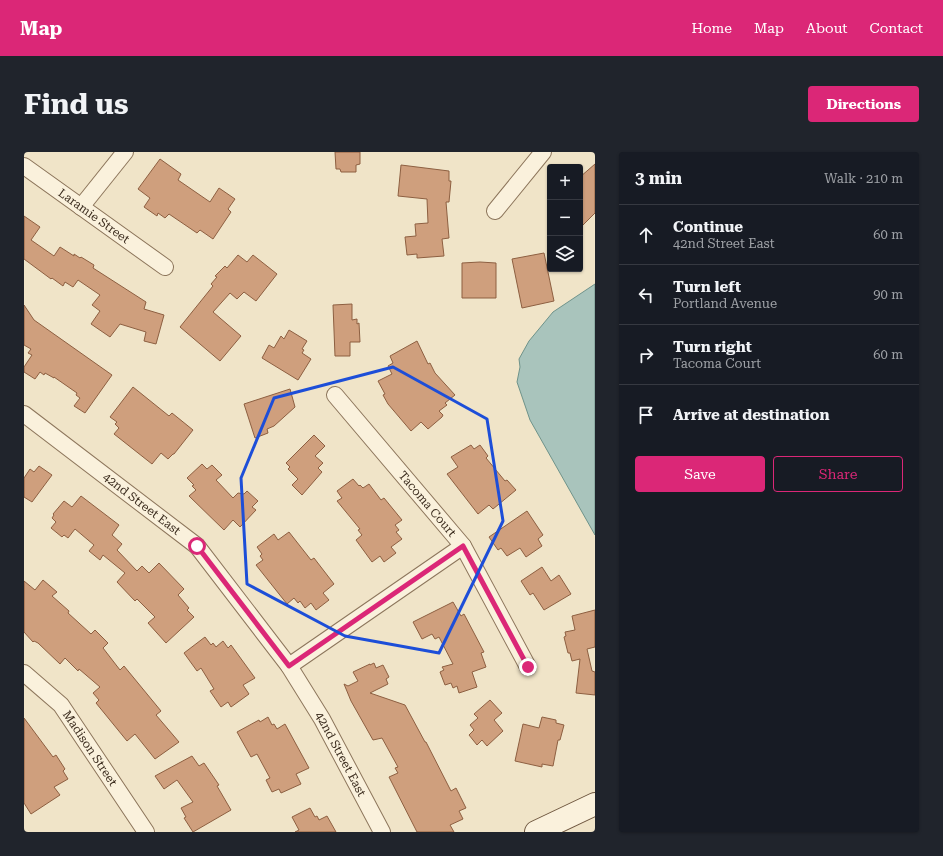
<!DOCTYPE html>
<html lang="en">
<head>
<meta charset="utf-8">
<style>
  :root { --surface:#171b24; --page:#20242c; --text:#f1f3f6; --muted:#9ea1a6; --line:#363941; --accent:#db2777 }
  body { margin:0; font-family:"Roboto Serif",serif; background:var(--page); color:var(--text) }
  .controls { position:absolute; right:12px; top:12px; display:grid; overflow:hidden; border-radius:4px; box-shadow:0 1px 3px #0004 }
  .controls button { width:36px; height:36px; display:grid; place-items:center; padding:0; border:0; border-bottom:1px solid var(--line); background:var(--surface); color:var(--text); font:20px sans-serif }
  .stop { position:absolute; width:12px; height:12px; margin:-9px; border:3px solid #db2777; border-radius:50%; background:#fff }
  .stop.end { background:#db2777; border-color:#fff; box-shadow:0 1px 4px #0008 }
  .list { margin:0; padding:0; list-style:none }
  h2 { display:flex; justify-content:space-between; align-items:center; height:52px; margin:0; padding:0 16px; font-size:17px }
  h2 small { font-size:13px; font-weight:400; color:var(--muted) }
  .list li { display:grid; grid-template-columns:26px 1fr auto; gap:12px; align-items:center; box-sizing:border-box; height:60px; padding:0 16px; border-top:1px solid var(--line) }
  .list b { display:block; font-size:15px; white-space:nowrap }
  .list p { margin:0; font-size:13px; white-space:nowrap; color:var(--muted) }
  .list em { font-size:13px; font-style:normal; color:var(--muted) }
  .actions { display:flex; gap:8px; padding:12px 16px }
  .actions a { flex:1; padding:9px 0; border:1px solid var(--accent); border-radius:4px; text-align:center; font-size:14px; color:var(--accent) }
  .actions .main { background:var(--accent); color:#fff }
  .icon { flex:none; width:22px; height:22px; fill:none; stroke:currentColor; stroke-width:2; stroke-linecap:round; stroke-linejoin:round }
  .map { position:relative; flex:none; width:571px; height:680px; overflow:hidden; border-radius:4px }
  header { display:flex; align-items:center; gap:24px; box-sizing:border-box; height:56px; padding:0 20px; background:var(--accent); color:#fff }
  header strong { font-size:19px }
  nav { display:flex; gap:22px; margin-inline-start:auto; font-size:14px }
  .intro { display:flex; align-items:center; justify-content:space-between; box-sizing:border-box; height:96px; padding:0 24px }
  h1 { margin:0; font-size:28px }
  .button { padding:10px 18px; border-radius:4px; background:var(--accent); color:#fff; font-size:14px; font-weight:700 }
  main { display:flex; gap:24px; padding:0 24px }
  aside { flex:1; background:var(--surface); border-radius:4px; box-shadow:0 1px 3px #0004 }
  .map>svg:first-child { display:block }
</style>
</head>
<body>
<header>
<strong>Map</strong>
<nav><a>Home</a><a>Map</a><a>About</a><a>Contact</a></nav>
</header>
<div class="intro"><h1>Find us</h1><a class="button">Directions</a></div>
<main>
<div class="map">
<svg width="571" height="680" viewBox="0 0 571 680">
  <rect width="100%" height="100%" fill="#f0e4c8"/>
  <path fill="#a9c4bc" stroke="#6f938a" d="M 571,132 L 571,383 L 506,268 L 493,230 L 496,215 L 495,207 L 505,189 L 529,160 Z"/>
  <path fill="#cf9f7d" stroke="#8d5f41" d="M 311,0 L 336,0 L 336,12 L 332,13 L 332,20 L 317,20 L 316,17 L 312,17 Z
    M 136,7 L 157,22 L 154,28 L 186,50 L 195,36 L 211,47 L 204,57 L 207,60 L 189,87 L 176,78 L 173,81 L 145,62 L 141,66 L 134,61 L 133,64 L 120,55 L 126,46 L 114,37 Z
    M 571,12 L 571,61 L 556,76 L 556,25 Z
    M 377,13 L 425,19 L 425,29 L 427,29 L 425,50 L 422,50 L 425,86 L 418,87 L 420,104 L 393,106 L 393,102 L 383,103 L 381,85 L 392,84 L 391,72 L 404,71 L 403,47 L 374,44 Z
    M 0,64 L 16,75 L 7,88 L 30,104 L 36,95 L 50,104 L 50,102 L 56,106 L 57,105 L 70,113 L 69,116 L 122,150 L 120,157 L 140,163 L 132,192 L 120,189 L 122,180 L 96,172 L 86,185 L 67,172 L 76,159 L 68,153 L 76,143 L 54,128 L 49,135 L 41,130 L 39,134 L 28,126 L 27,127 L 0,107 Z
    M 520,101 L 530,149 L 498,156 L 488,107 Z
    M 214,103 L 223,110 L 229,103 L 253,122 L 232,149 L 220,140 L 213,147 L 206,141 L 189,160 L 217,184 L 196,209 L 156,175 L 189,134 L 187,132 L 193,125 L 191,124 L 201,114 L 203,116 Z
    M 456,110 L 472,111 L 472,146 L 438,146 L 438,111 Z
    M 328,152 L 328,168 L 333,167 L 333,172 L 335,171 L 336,190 L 326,190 L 326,204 L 311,204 L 309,153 Z
    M 0,153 L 10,168 L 88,223 L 61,261 L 50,254 L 56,246 L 52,243 L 53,241 L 30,225 L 30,226 L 21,221 L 20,223 L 16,220 L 11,227 L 0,220 L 0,215 L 8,203 L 4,201 L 7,197 L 0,193 Z
    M 265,178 L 283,189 L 278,197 L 280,198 L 278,201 L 287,207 L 274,228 L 238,206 L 245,193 L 250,196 L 257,184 L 260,187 Z
    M 393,189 L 404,212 L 406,211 L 411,221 L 431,243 L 421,251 L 423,253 L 415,259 L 419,263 L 418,265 L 404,277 L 397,270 L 387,279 L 364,252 L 359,243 L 361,242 L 354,229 L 368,222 L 364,214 L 369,211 L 366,204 Z
    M 109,235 L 145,264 L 148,261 L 169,278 L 150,302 L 149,302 L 144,307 L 137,301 L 128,312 L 90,282 L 95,276 L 91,272 L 93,270 L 86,265 Z
    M 266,237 L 271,255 L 250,274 L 243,277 L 244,281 L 231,286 L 220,252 Z
    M 290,283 L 301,294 L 291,304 L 299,311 L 294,316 L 298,320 L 278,343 L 268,333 L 274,327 L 264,317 L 266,315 L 262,311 Z
    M 447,293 L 450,297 L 456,293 L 464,304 L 462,306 L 481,329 L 483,328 L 492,338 L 469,357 L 465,353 L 454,362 L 423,322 L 434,315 L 427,305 Z
    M 178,312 L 183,317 L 188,313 L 198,323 L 192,328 L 209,346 L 214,341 L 220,342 L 223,339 L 234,349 L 228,355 L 232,358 L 216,375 L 209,368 L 200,378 L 165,344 L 172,338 L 168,334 L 170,333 L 163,326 Z
    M 15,314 L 28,323 L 8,350 L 0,345 L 0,326 L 6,317 L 10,320 Z
    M 329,327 L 335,334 L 336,333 L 339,336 L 345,332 L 357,348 L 360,346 L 378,368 L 371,373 L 375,378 L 372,380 L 378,387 L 367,395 L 372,401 L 360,410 L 356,404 L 348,410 L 332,388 L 338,383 L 334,378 L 336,377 L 313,349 L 318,346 L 313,339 Z
    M 57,344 L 95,373 L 88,383 L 98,392 L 93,398 L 113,419 L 118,414 L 125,421 L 135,411 L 160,437 L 154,443 L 165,456 L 163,458 L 170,465 L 142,491 L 124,471 L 131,465 L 113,447 L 111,449 L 93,430 L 101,421 L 79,403 L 76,408 L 65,399 L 70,393 L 51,377 L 44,386 L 40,383 L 38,385 L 27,376 L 32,370 L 28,366 L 30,363 L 29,362 L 40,349 L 48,355 Z
    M 503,359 L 519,383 L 514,387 L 518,394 L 502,405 L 496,396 L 483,404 L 477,396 L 474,398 L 465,385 Z
    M 265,380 L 287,408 L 290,406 L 310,432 L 299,441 L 305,448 L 292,458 L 287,451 L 281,456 L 276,449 L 274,451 L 270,446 L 263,452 L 232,413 L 239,408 L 236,404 L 238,402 L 233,395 L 250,382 L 254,388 Z
    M 518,415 L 527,429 L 535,423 L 547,442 L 520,458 L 509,441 L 506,443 L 497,429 Z
    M 19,428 L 33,440 L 28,444 L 45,459 L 44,461 L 67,482 L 71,478 L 84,491 L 79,496 L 96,518 L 100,514 L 137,559 L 132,563 L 155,590 L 131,607 L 111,582 L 103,589 L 72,551 L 75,548 L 69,541 L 76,535 L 55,517 L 54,519 L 41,506 L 36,512 L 14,491 L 10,489 L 9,490 L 0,480 L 0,429 L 11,438 Z
    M 429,450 L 437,464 L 440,462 L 460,500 L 457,501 L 462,515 L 448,520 L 453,535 L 435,541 L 433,534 L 429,536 L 427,531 L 421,533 L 416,520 L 420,518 L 418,515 L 429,512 L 415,485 L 411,487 L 408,482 L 398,487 L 389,470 Z
    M 571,458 L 571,495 L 563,497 L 568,519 L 571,520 L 571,543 L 552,541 L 556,507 L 548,509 L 546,501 L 544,501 L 540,485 L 542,484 L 541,480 L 551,478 L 548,464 Z
    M 181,485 L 187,493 L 189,491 L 192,495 L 199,489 L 204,496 L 207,493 L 231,526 L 219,533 L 225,542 L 207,555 L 204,550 L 197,555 L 186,539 L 190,537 L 177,516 L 173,519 L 160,501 Z
    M 350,511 L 352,516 L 359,513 L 365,525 L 362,527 L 364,532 L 346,541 L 381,553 L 401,590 L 402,590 L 427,639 L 432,636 L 442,656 L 435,659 L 439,667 L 426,673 L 430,680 L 393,680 L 365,625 L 374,621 L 371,616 L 374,615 L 358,586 L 349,588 L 327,549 L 320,532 L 324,534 L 334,529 L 329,520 L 346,512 L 346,513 Z
    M 466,548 L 478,561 L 470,568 L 479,579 L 463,594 L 458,588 L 453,593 L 445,583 L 450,578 L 446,573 L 454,566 L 450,562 Z
    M 244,565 L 248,573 L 250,572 L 253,577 L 261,572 L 285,616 L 272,622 L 277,632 L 257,641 L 255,637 L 248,640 L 242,628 L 246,626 L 233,602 L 227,605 L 213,580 L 235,568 L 236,570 Z
    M 518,565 L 532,568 L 532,571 L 540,573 L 536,588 L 534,588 L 529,614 L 518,612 L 518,615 L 491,609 L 499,572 L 515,576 Z
    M 0,566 L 29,605 L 32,603 L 41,617 L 39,619 L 44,627 L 30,635 L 36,643 L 7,662 L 0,651 Z
    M 168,604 L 175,614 L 180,611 L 195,633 L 193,634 L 207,658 L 169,680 L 160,666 L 162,665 L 157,656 L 169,650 L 153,628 L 140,637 L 131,624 Z
    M 286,656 L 291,665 L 293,664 L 295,668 L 303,664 L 312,680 L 271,680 L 275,678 L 268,665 Z"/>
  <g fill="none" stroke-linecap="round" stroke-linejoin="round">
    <defs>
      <g id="street">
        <path id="s1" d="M 0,14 L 141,115"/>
        <path d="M 57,55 L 101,0"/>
        <path d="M 471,59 L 519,0"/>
        <path id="s2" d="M 311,243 L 439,394 L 504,515"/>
        <path id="s3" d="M 0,262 L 173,394 L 265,514 L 298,567 L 358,680"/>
        <path d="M 265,514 L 439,394"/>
        <path id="s4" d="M 0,521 L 37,553 L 122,680"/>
      </g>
      <path id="secondary" d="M 512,680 L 571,652"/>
    </defs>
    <use href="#street" stroke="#8d765c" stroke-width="18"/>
    <use href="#secondary" stroke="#6f573f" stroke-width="24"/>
    <use href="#street" stroke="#faf1dc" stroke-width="16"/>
    <use href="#secondary" stroke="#faf1dc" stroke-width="22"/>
  </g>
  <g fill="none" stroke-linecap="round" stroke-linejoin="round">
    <path stroke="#db2777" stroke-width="5" d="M 173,394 L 265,514 L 439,394 L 504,515"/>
  </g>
  <path fill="none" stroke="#1d4ed8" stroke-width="3" stroke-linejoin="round" d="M 369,215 L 463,267 L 479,369 L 415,501 L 321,484 L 223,432 L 217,326 L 250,246 Z"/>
  <g text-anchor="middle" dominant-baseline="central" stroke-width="3.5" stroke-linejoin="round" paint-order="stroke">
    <g font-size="12" fill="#3d2e20" stroke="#f7eed8">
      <text stroke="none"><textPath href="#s1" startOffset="86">Laramie Street</textPath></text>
      <text stroke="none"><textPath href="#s3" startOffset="148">42nd Street East</textPath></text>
      <text stroke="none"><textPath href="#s2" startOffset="143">Tacoma Court</textPath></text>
      <text stroke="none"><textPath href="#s4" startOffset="101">Madison Street</textPath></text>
      <text stroke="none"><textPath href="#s3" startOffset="471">42nd Street East</textPath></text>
    </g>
  </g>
</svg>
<div class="controls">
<button>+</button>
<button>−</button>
<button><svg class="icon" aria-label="layers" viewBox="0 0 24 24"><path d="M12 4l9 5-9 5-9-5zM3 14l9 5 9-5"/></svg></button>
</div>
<div class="stop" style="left:173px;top:394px"></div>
<div class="stop end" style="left:504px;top:515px"></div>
</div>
<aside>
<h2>3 min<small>Walk · 210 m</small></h2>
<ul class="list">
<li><svg class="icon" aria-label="ahead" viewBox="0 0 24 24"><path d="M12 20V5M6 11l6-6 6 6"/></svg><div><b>Continue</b><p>42nd Street East</p></div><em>60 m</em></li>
<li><svg class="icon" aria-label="left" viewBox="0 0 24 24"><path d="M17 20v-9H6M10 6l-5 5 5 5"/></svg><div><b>Turn left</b><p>Portland Avenue</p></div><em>90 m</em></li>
<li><svg class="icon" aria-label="right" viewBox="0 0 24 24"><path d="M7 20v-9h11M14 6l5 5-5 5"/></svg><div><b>Turn right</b><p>Tacoma Court</p></div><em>60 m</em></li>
<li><svg class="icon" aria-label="arrive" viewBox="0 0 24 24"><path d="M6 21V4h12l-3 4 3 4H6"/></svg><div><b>Arrive at destination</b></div></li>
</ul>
<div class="actions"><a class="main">Save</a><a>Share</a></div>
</aside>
</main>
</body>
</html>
